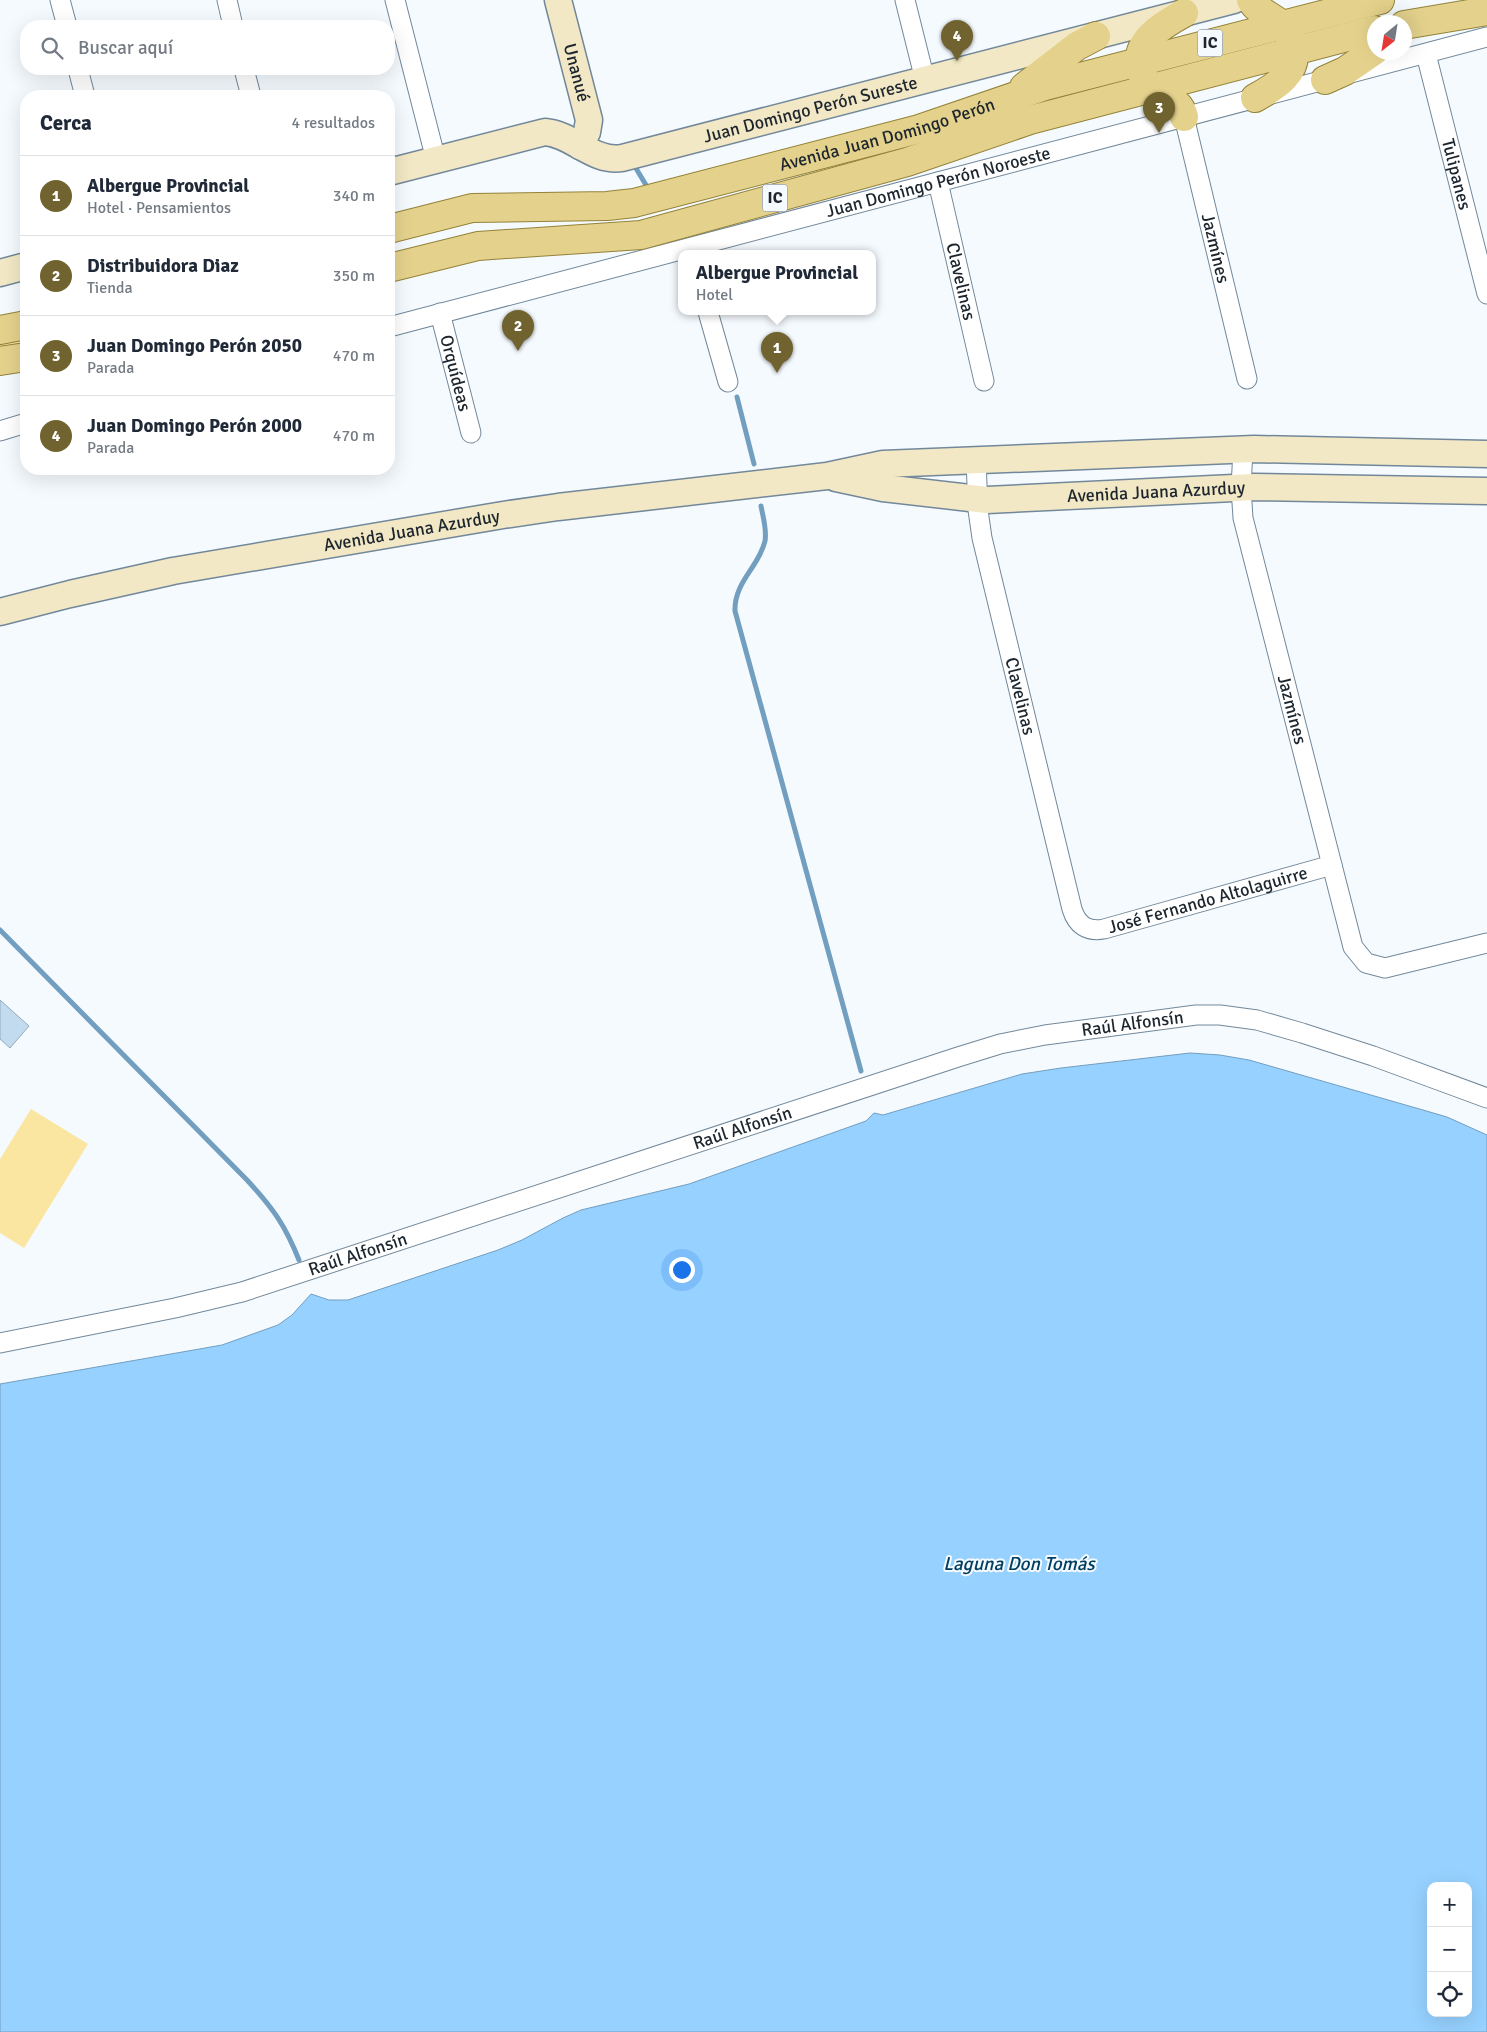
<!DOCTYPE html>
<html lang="es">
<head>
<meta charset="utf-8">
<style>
  :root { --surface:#fff; --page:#f6f6f7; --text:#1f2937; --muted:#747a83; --line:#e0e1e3; --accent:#716330 }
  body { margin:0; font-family:Signika,sans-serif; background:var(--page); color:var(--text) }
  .controls { position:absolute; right:15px; bottom:15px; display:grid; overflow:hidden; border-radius:10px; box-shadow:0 5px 20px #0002 }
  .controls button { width:45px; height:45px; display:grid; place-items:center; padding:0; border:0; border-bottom:1px solid var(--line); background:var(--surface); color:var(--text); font:25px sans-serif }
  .compass { position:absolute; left:1367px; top:15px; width:45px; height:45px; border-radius:50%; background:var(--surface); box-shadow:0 5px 20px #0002; rotate:210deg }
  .you { position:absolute; left:681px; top:1269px; width:18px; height:18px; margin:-12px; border:4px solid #fff; border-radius:50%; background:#1a73e8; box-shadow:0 0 0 8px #1a73e833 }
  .badge { display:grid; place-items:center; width:32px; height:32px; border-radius:50%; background:var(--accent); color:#fff; font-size:16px; font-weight:700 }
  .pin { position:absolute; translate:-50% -41px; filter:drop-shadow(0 1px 2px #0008) }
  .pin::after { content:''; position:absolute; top:26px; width:18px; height:15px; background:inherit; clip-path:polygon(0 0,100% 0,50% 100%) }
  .popup { position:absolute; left:678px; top:250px; width:198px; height:65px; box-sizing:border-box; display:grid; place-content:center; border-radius:10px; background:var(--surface); filter:drop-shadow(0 1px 4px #0005); font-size:16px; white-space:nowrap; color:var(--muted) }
  .popup b { font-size:19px; color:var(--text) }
  .popup::after { content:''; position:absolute; left:50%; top:100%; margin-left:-10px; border:10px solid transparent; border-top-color:var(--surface) }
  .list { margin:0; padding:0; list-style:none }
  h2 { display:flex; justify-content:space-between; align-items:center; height:65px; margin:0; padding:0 20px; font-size:21px }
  h2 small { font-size:16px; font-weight:400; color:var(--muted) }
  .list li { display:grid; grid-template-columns:32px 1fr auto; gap:15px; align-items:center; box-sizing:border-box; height:80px; padding:0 20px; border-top:1px solid var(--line) }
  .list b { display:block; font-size:19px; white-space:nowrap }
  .list p { margin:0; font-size:16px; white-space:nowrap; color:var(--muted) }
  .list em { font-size:16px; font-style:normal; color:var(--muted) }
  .icon { flex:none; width:28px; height:28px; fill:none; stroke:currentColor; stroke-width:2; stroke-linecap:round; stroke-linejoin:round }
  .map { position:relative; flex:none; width:1487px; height:2032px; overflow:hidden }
  .search { position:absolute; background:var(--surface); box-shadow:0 5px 20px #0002; left:20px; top:20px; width:375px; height:55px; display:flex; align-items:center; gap:12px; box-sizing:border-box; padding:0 18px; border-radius:20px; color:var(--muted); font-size:19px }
  .panel { position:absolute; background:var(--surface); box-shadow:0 5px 20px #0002; left:20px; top:90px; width:375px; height:385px; border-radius:20px }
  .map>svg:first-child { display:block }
</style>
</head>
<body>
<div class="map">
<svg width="1487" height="2032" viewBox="0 0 1487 2032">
  <rect width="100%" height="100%" fill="#f5fafe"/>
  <path fill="#fae6a0" d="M 26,332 L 26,349 L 0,352 L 0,337 Z
    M 31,1109 L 88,1144 L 24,1248 L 0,1233 L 0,1159 Z"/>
  <path fill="#96d1ff" stroke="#729ec0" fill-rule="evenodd" d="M 1190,1053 L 1220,1055 L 1249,1060 L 1423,1110 L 1447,1117 L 1487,1135 L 1487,2032 L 0,2032 L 0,1384 L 222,1345 L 278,1325 L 292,1315 L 311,1294 L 329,1300 L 348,1300 L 498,1250 L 522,1240 L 563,1218 L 581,1210 L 689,1184 L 866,1121 L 874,1113 L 883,1115 L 1022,1074 L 1061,1068 ZM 1431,1886 L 1468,1886 L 1468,2013 L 1431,2013 Z"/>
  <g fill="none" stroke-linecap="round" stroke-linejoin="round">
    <path stroke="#729ec0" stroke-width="5" d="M 634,165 L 649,190
      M 737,397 L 754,464
      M 761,506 C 763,517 767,529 765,541 C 759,567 734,582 735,611 L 861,1071
      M 0,930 L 247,1180 C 273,1208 285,1225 299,1260"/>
  </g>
  <path fill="#c3dbee" stroke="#94abbd" d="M 0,1000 L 29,1026 L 10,1048 L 0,1039 Z"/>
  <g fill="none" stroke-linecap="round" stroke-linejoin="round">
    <defs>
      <g id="street">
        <path d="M 60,0 L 67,26"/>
        <path d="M 227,0 L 233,26"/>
        <path d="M 395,0 L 436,160"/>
        <path d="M 905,0 L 925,80"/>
        <path id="s1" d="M 1426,54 L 1487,294"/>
        <path d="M 78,69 L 85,96"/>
        <path d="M 244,69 L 251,96"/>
        <path id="s2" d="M 1184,117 L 1247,379"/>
        <path id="s3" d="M 938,182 L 984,381"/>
        <path d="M 708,312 L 728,382"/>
        <path id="s4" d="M 440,313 L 471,433"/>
        <path id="s5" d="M 389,327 L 1487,37"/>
        <path d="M 0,431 L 26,423"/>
        <path id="s6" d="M 1243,450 L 1241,487 L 1243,518 L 1353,947 L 1366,963 L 1385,968 L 1487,943"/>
        <path id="s7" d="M 976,460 L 978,510 L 982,538 L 1072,909 C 1077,925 1087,932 1104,929 L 1332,865"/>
        <path id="s8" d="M 0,1343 L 175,1308 L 242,1292 L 958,1057 L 1000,1044 L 1045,1035 L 1196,1015 L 1220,1015 L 1257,1020 L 1302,1033 L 1373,1056 L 1487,1098"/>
      </g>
      <g id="secondary">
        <path id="s9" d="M 558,0 L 589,120 L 587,132 L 580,146"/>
        <path id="s10" d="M 389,172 L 545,132 C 572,134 594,163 622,158 L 1234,0"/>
        <path d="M 0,273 L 26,266"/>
        <path id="s11" d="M 836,478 L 883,488 L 987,500 L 1254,487 L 1487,491"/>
        <path id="s12" d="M 0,612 L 70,594 L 173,571 L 503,515 L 558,507 L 827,476 L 883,464 L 1254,449 L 1487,454"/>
      </g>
      <g id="primary">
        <path d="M 1251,0 C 1259,14 1276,17 1286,29 C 1290,34 1291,41 1293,47 C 1299,73 1275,87 1255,98"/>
        <path d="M 1184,13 C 1162,25 1133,42 1141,70 C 1143,76 1144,80 1148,84 C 1161,97 1179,97 1184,117"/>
        <path d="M 1404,25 L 1487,11"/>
        <path d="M 1325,80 L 1345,71 L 1374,51"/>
        <path d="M 1024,87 L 1077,46 L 1096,36"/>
        <path id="s13" d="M 389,229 L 472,208 L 607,206 L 634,203 L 919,129 L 1045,86 L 1380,0"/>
        <path d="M 389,268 L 478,246 L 641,235 L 907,162 L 1030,120 L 1374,30"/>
        <path d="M 0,330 L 26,325"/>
        <path d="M 0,361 L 26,357"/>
      </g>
    </defs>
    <use href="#street" stroke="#72889a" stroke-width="21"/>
    <use href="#secondary" stroke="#72889a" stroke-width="29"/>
    <use href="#primary" stroke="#938239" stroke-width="30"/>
    <use href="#street" stroke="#fff" stroke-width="19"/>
    <use href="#secondary" stroke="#f2e8c5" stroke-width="26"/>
    <use href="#primary" stroke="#e4d28c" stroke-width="28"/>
  </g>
  <g text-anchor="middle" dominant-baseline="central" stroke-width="4" stroke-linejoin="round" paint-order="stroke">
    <g fill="#f5fafe" stroke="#5e666c" stroke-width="1">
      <rect x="1197.5" y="29.5" width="25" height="27" rx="4"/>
      <rect x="762.5" y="184.5" width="25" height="27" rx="4"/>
    </g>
    <g font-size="16" font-weight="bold" fill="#1d262e">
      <text x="1210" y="43">IC</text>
      <text x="775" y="198">IC</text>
    </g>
    <g font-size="18" fill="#1d262e" stroke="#f5fafe">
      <text stroke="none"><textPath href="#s9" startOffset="75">Unanué</textPath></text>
      <text stroke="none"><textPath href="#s10" startOffset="438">Juan Domingo Perón Sureste</textPath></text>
      <text stroke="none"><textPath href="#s13" startOffset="510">Avenida Juan Domingo Perón</textPath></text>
      <text stroke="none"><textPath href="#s1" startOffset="124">Tulipanes</textPath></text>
      <text stroke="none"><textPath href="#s5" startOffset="568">Juan Domingo Perón Noroeste</textPath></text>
      <text stroke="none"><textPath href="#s2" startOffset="135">Jazmínes</textPath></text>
      <text stroke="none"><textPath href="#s3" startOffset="102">Clavelinas</textPath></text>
      <text stroke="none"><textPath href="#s4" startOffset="62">Orquídeas</textPath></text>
      <text stroke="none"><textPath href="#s11" startOffset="322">Avenida Juana Azurduy</textPath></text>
      <text stroke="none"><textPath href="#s12" startOffset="420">Avenida Juana Azurduy</textPath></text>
      <text stroke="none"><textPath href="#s7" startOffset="241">Clavelinas</textPath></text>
      <text stroke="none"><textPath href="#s6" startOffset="266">Jazmínes</textPath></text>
      <text stroke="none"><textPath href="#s7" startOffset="610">José Fernando Altolaguirre</textPath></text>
      <text stroke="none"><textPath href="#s8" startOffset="1179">Raúl Alfonsín</textPath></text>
      <text stroke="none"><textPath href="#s8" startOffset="774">Raúl Alfonsín</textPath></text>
      <text stroke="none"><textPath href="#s8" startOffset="369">Raúl Alfonsín</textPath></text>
    </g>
    <g font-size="19" font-style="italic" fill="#003e62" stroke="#f5fafe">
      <text x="1019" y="1564">Laguna Don Tomás</text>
    </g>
  </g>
</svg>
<div class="controls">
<button>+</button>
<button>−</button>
<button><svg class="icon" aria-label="locate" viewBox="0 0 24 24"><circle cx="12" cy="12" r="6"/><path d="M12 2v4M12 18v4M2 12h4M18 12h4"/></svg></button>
</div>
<svg class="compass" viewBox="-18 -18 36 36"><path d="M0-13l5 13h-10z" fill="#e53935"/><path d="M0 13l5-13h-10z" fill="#747a83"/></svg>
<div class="you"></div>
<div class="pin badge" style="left:777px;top:373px">1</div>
<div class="popup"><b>Albergue Provincial</b>Hotel</div>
<div class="pin badge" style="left:518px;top:351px">2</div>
<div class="pin badge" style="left:1159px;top:133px">3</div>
<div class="pin badge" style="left:957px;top:61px">4</div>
<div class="search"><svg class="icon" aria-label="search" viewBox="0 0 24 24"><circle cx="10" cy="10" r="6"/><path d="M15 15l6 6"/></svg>Buscar aquí</div>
<section class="panel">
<h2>Cerca<small>4 resultados</small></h2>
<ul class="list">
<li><span class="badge">1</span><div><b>Albergue Provincial</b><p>Hotel · Pensamientos</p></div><em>340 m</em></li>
<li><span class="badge">2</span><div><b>Distribuidora Diaz</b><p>Tienda</p></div><em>350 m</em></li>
<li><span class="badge">3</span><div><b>Juan Domingo Perón 2050</b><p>Parada</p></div><em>470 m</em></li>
<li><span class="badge">4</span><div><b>Juan Domingo Perón 2000</b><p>Parada</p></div><em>470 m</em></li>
</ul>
</section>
</div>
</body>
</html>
